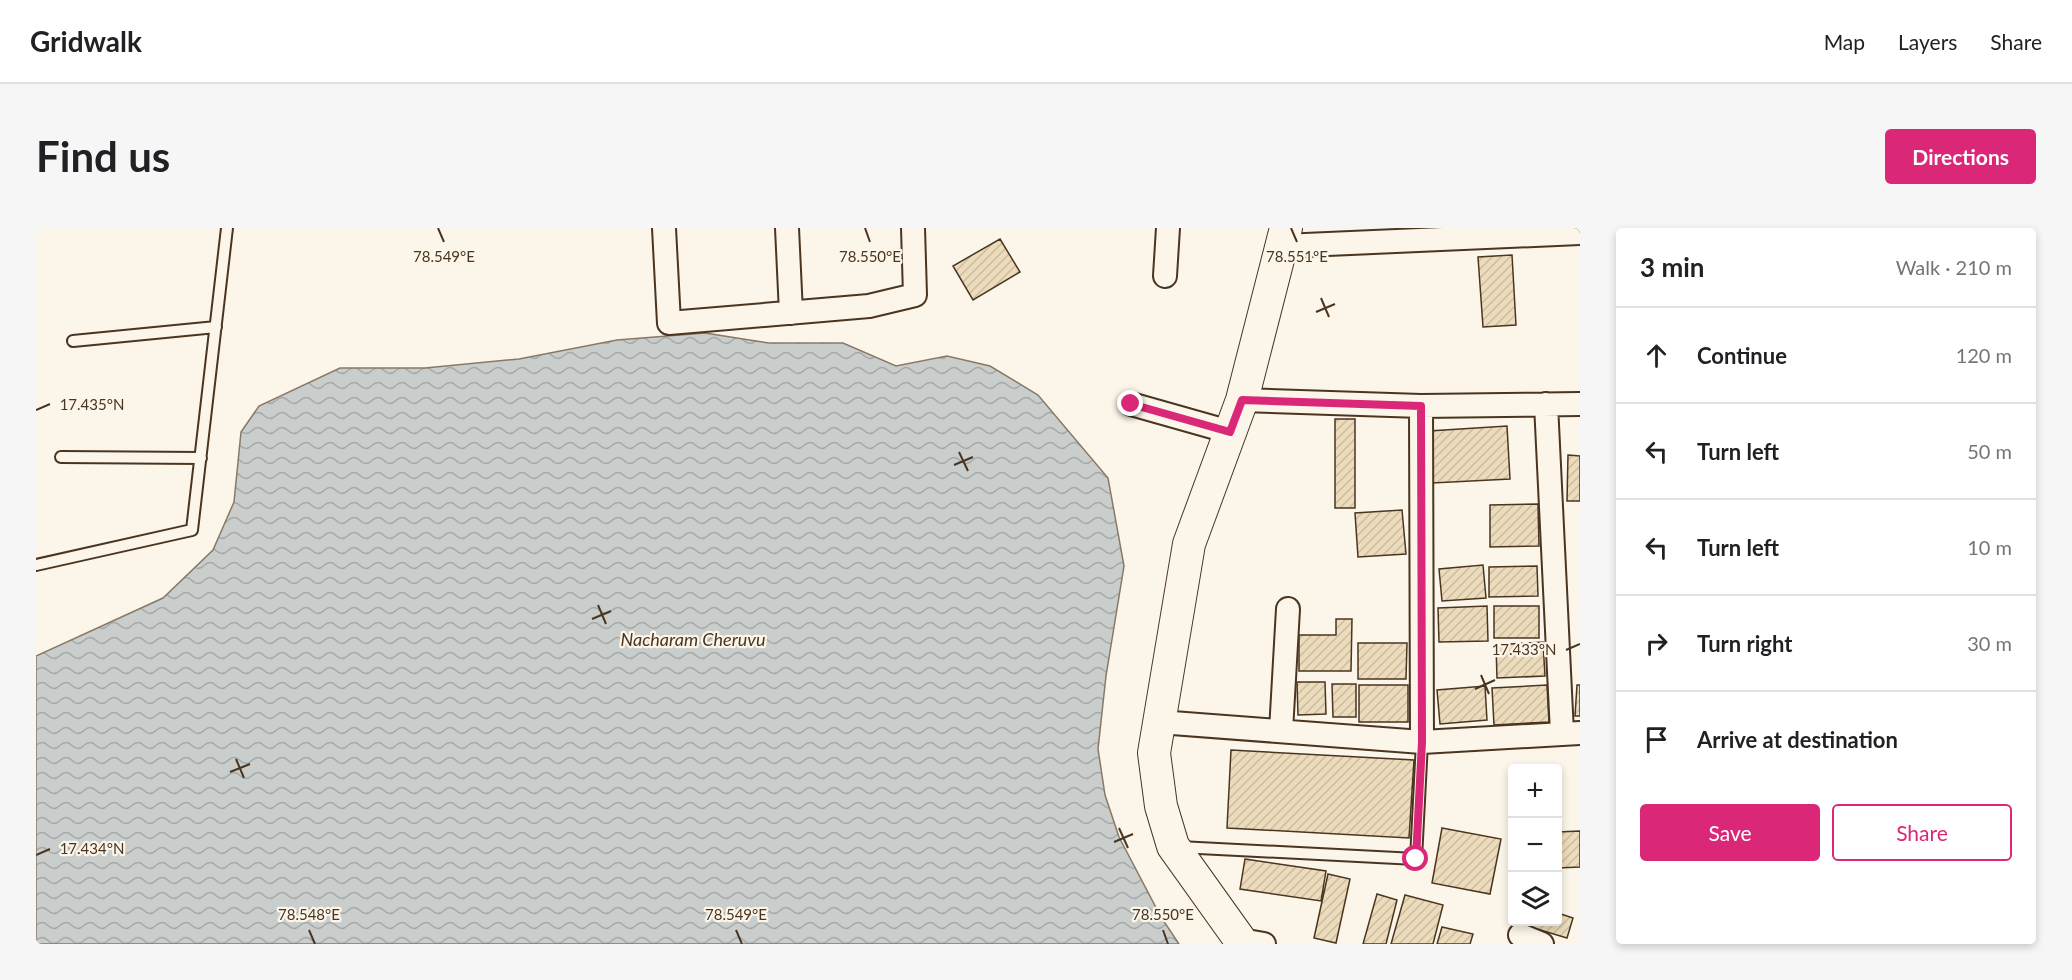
<!DOCTYPE html>
<html lang="en">
<head>
<meta charset="utf-8">
<style>
  :root { --surface:#fff; --page:#f6f6f6; --text:#202124; --muted:#757577; --line:#e0e0e0; --accent:#db2777 }
  body { margin:0; font-family:Lato,sans-serif; background:var(--page); color:var(--text) }
  .controls { position:absolute; right:18px; bottom:18px; display:grid; overflow:hidden; border-radius:6px; box-shadow:0 3px 9px #0003 }
  .controls button { width:54px; height:54px; display:grid; place-items:center; padding:0; border:0; border-bottom:2px solid var(--line); background:var(--surface); color:var(--text); font:30px sans-serif }
  .stop { position:absolute; width:18px; height:18px; margin:-14px; border:4px solid #db2777; border-radius:50%; background:#fff }
  .stop.end { background:#db2777; border-color:#fff; box-shadow:0 2px 6px #0008 }
  .list { margin:0; padding:0; list-style:none }
  h2 { display:flex; justify-content:space-between; align-items:center; height:78px; margin:0; padding:0 24px; font-size:26px }
  h2 small { font-size:20px; font-weight:400; color:var(--muted) }
  .list li { display:grid; grid-template-columns:39px 1fr auto; gap:18px; align-items:center; box-sizing:border-box; height:96px; padding:0 24px; border-top:2px solid var(--line) }
  .list b { display:block; font-size:22px; white-space:nowrap }
  .list em { font-size:20px; font-style:normal; color:var(--muted) }
  .actions { display:flex; gap:12px; padding:18px 24px }
  .actions a { flex:1; padding:14px 0; border:2px solid var(--accent); border-radius:6px; text-align:center; font-size:21px; color:var(--accent) }
  .actions .main { background:var(--accent); color:#fff }
  .icon { flex:none; width:33px; height:33px; fill:none; stroke:currentColor; stroke-width:2; stroke-linecap:round; stroke-linejoin:round }
  .map { position:relative; flex:none; width:1544px; height:716px; overflow:hidden; border-radius:6px }
  header { display:flex; align-items:center; gap:36px; box-sizing:border-box; height:84px; padding:0 30px; background:var(--surface); border-bottom:2px solid var(--line) }
  header strong { font-size:28px }
  nav { display:flex; gap:33px; margin-inline-start:auto; font-size:21px }
  .intro { display:flex; align-items:center; justify-content:space-between; box-sizing:border-box; height:144px; padding:0 36px }
  h1 { margin:0; font-size:42px }
  .button { padding:15px 27px; border-radius:6px; background:var(--accent); color:#fff; font-size:21px; font-weight:700 }
  main { display:flex; gap:36px; padding:0 36px }
  aside { flex:1; background:var(--surface); border-radius:6px; box-shadow:0 3px 9px #0003 }
  .map>svg:first-child { display:block }
</style>
</head>
<body>
<header>
<strong>Gridwalk</strong>
<nav><a>Map</a><a>Layers</a><a>Share</a></nav>
</header>
<div class="intro"><h1>Find us</h1><a class="button">Directions</a></div>
<main>
<div class="map">
<svg width="1544" height="716" viewBox="0 0 1544 716">
  <defs>
    <pattern id="water-waves" width="16" height="10" patternUnits="userSpaceOnUse" patternTransform="scale(1.5)"><rect width="16" height="10" fill="#c9cecd"/><path d="M0 5q4-4 8 0t8 0" fill="none" stroke="#a5a8a6"/></pattern>
    <pattern id="building-hatch" width="6" height="6" patternUnits="userSpaceOnUse" patternTransform="scale(1.5)"><rect width="6" height="6" fill="#ecdcbc"/><path d="M-1 1l2-2M0 6l6-6M5 7l2-2" fill="none" stroke="#ccbda1"/></pattern>
  </defs>
  <rect width="100%" height="100%" fill="#fbf6e9"/>
  <path fill="url(#water-waves)" stroke="#887966" stroke-width="1.5" d="M 669,105 L 733,115 L 807,115 L 860,138 L 911,128 L 954,138 L 1002,167 L 1072,250 L 1088,338 L 1070,448 L 1062,521 L 1069,567 L 1083,609 L 1125,689 L 1143,716 L 0,716 L 0,428 L 127,370 L 177,322 L 198,274 L 205,204 L 223,178 L 304,140 L 389,140 L 483,131 L 581,112 Z"/>
  <path fill="url(#building-hatch)" stroke="#4a3520" stroke-width="1.5" d="M 964,11 L 984,44 L 937,72 L 917,38 Z
    M 1476,27 L 1480,97 L 1447,99 L 1442,29 Z
    M 1299,191 L 1319,191 L 1319,280 L 1299,280 Z
    M 1471,198 L 1474,251 L 1396,255 L 1393,203 Z
    M 1532,227 L 1544,228 L 1544,273 L 1531,273 Z
    M 1502,276 L 1503,318 L 1454,319 L 1454,277 Z
    M 1366,282 L 1370,326 L 1322,329 L 1319,285 Z
    M 1447,337 L 1450,370 L 1406,373 L 1403,341 Z
    M 1501,338 L 1502,368 L 1453,369 L 1453,339 Z
    M 1451,378 L 1452,413 L 1403,414 L 1402,380 Z
    M 1458,378 L 1503,378 L 1503,410 L 1458,410 Z
    M 1300,391 L 1316,391 L 1315,443 L 1263,443 L 1263,407 L 1300,407 Z
    M 1507,414 L 1509,448 L 1461,450 L 1460,417 Z
    M 1322,415 L 1371,415 L 1370,451 L 1322,451 Z
    M 1261,454 L 1289,454 L 1290,486 L 1262,487 Z
    M 1296,456 L 1320,456 L 1320,489 L 1297,489 Z
    M 1323,457 L 1372,457 L 1372,494 L 1323,494 Z
    M 1511,457 L 1513,494 L 1458,497 L 1456,460 Z
    M 1541,457 L 1544,457 L 1544,488 L 1539,488 Z
    M 1449,458 L 1451,492 L 1404,496 L 1401,462 Z
    M 1195,522 L 1378,532 L 1373,610 L 1191,600 Z
    M 1406,600 L 1465,611 L 1454,666 L 1396,655 Z
    M 1544,603 L 1544,639 L 1522,640 L 1522,604 Z
    M 1209,631 L 1290,643 L 1285,673 L 1204,661 Z
    M 1292,646 L 1314,651 L 1300,715 L 1278,710 Z
    M 1341,666 L 1361,672 L 1350,716 L 1327,716 Z
    M 1369,667 L 1407,677 L 1397,716 L 1355,716 Z
    M 1522,685 L 1537,690 L 1531,710 L 1475,693 L 1476,690 L 1476,694 L 1522,694 Z
    M 1406,699 L 1437,706 L 1434,716 L 1401,716 Z"/>
  <g fill="none" stroke-linecap="round" stroke-linejoin="round">
    <defs>
      <path id="lane" d="M 37,113 L 180,99
        M 25,229 L 165,230
        M 0,337 L 156,302 L 191,0
        M 1143,619 L 1380,631 L 1386,514"/>
      <path id="street" d="M 628,0 L 633,95 L 833,78 L 879,67 L 877,0
        M 751,0 L 755,85
        M 1246,18 L 1544,5
        M 1129,48 L 1132,0
        M 1206,172 L 1385,178 L 1544,176
        M 1095,176 L 1194,204
        M 1510,176 L 1526,505
        M 1385,178 L 1386,514
        M 1123,494 L 1386,514 L 1544,505
        M 1245,503 L 1252,381
        M 1484,707 L 1506,716
        M 1205,712 L 1228,716"/>
      <path id="secondary" d="M 1207,716 L 1137,618 L 1125,578 L 1118,525 L 1153,316 L 1206,172 L 1250,0"/>
    </defs>
    <use href="#lane" stroke="#4a3520" stroke-width="14"/>
    <use href="#street" stroke="#4a3520" stroke-width="26"/>
    <use href="#secondary" stroke="#4a3520" stroke-width="34"/>
    <use href="#lane" stroke="#fbf6e9" stroke-width="10"/>
    <use href="#street" stroke="#fbf6e9" stroke-width="22"/>
    <use href="#secondary" stroke="#fbf6e9" stroke-width="32"/>
  </g>
  <g fill="none" stroke-linecap="round" stroke-linejoin="round">
    <path stroke="#db2777" stroke-width="8" d="M 1095,176 L 1194,204 L 1206,172 L 1385,178 L 1386,514 L 1380,631"/>
  </g>
  <path fill="none" stroke="#4a3520" stroke-width="2" d="M 402,0 L 408,14M 829,0 L 834,14M 1255,0 L 1261,14M 1285,70 L 1293,89M 1280,84 L 1299,76M 0,182 L 14,176M 923,224 L 932,243M 918,237 L 937,229M 562,377 L 570,396M 556,391 L 575,383M 1530,422 L 1544,416M 1445,447 L 1453,466M 1439,461 L 1459,452M 200,531 L 208,550M 194,544 L 214,536M 1083,600 L 1092,620M 1078,614 L 1097,606M 0,627 L 14,621M 273,702 L 279,716M 700,702 L 706,716M 1127,702 L 1132,716"/>
  <g text-anchor="middle" dominant-baseline="central" stroke-width="4.5" stroke-linejoin="round" paint-order="stroke">
    <g font-size="18" font-style="italic" fill="#4a3520" stroke="#fbf6e9">
      <text x="657" y="411">Nacharam Cheruvu</text>
    </g>
  </g>
  <g font-size="15" text-anchor="middle" fill="#4a3520" stroke="#fbf6e9" stroke-width="4.5" stroke-linejoin="round" paint-order="stroke">
    <text x="408" y="34">78.549°E</text>
    <text x="834" y="34">78.550°E</text>
    <text x="1261" y="34">78.551°E</text>
    <text x="56" y="182">17.435°N</text>
    <text x="1488" y="427">17.433°N</text>
    <text x="56" y="626">17.434°N</text>
    <text x="273" y="692">78.548°E</text>
    <text x="700" y="692">78.549°E</text>
    <text x="1127" y="692">78.550°E</text>
  </g>
</svg>
<div class="controls">
<button>+</button>
<button>−</button>
<button><svg class="icon" aria-label="layers" viewBox="0 0 24 24"><path d="M12 4l9 5-9 5-9-5zM3 14l9 5 9-5"/></svg></button>
</div>
<div class="stop" style="left:1380px;top:631px"></div>
<div class="stop end" style="left:1095px;top:176px"></div>
</div>
<aside>
<h2>3 min<small>Walk · 210 m</small></h2>
<ul class="list">
<li><svg class="icon" aria-label="ahead" viewBox="0 0 24 24"><path d="M12 20V5M6 11l6-6 6 6"/></svg><div><b>Continue</b></div><em>120 m</em></li>
<li><svg class="icon" aria-label="left" viewBox="0 0 24 24"><path d="M17 20v-9H6M10 6l-5 5 5 5"/></svg><div><b>Turn left</b></div><em>50 m</em></li>
<li><svg class="icon" aria-label="left" viewBox="0 0 24 24"><path d="M17 20v-9H6M10 6l-5 5 5 5"/></svg><div><b>Turn left</b></div><em>10 m</em></li>
<li><svg class="icon" aria-label="right" viewBox="0 0 24 24"><path d="M7 20v-9h11M14 6l5 5-5 5"/></svg><div><b>Turn right</b></div><em>30 m</em></li>
<li><svg class="icon" aria-label="arrive" viewBox="0 0 24 24"><path d="M6 21V4h12l-3 4 3 4H6"/></svg><div><b>Arrive at destination</b></div></li>
</ul>
<div class="actions"><a class="main">Save</a><a>Share</a></div>
</aside>
</main>
</body>
</html>
